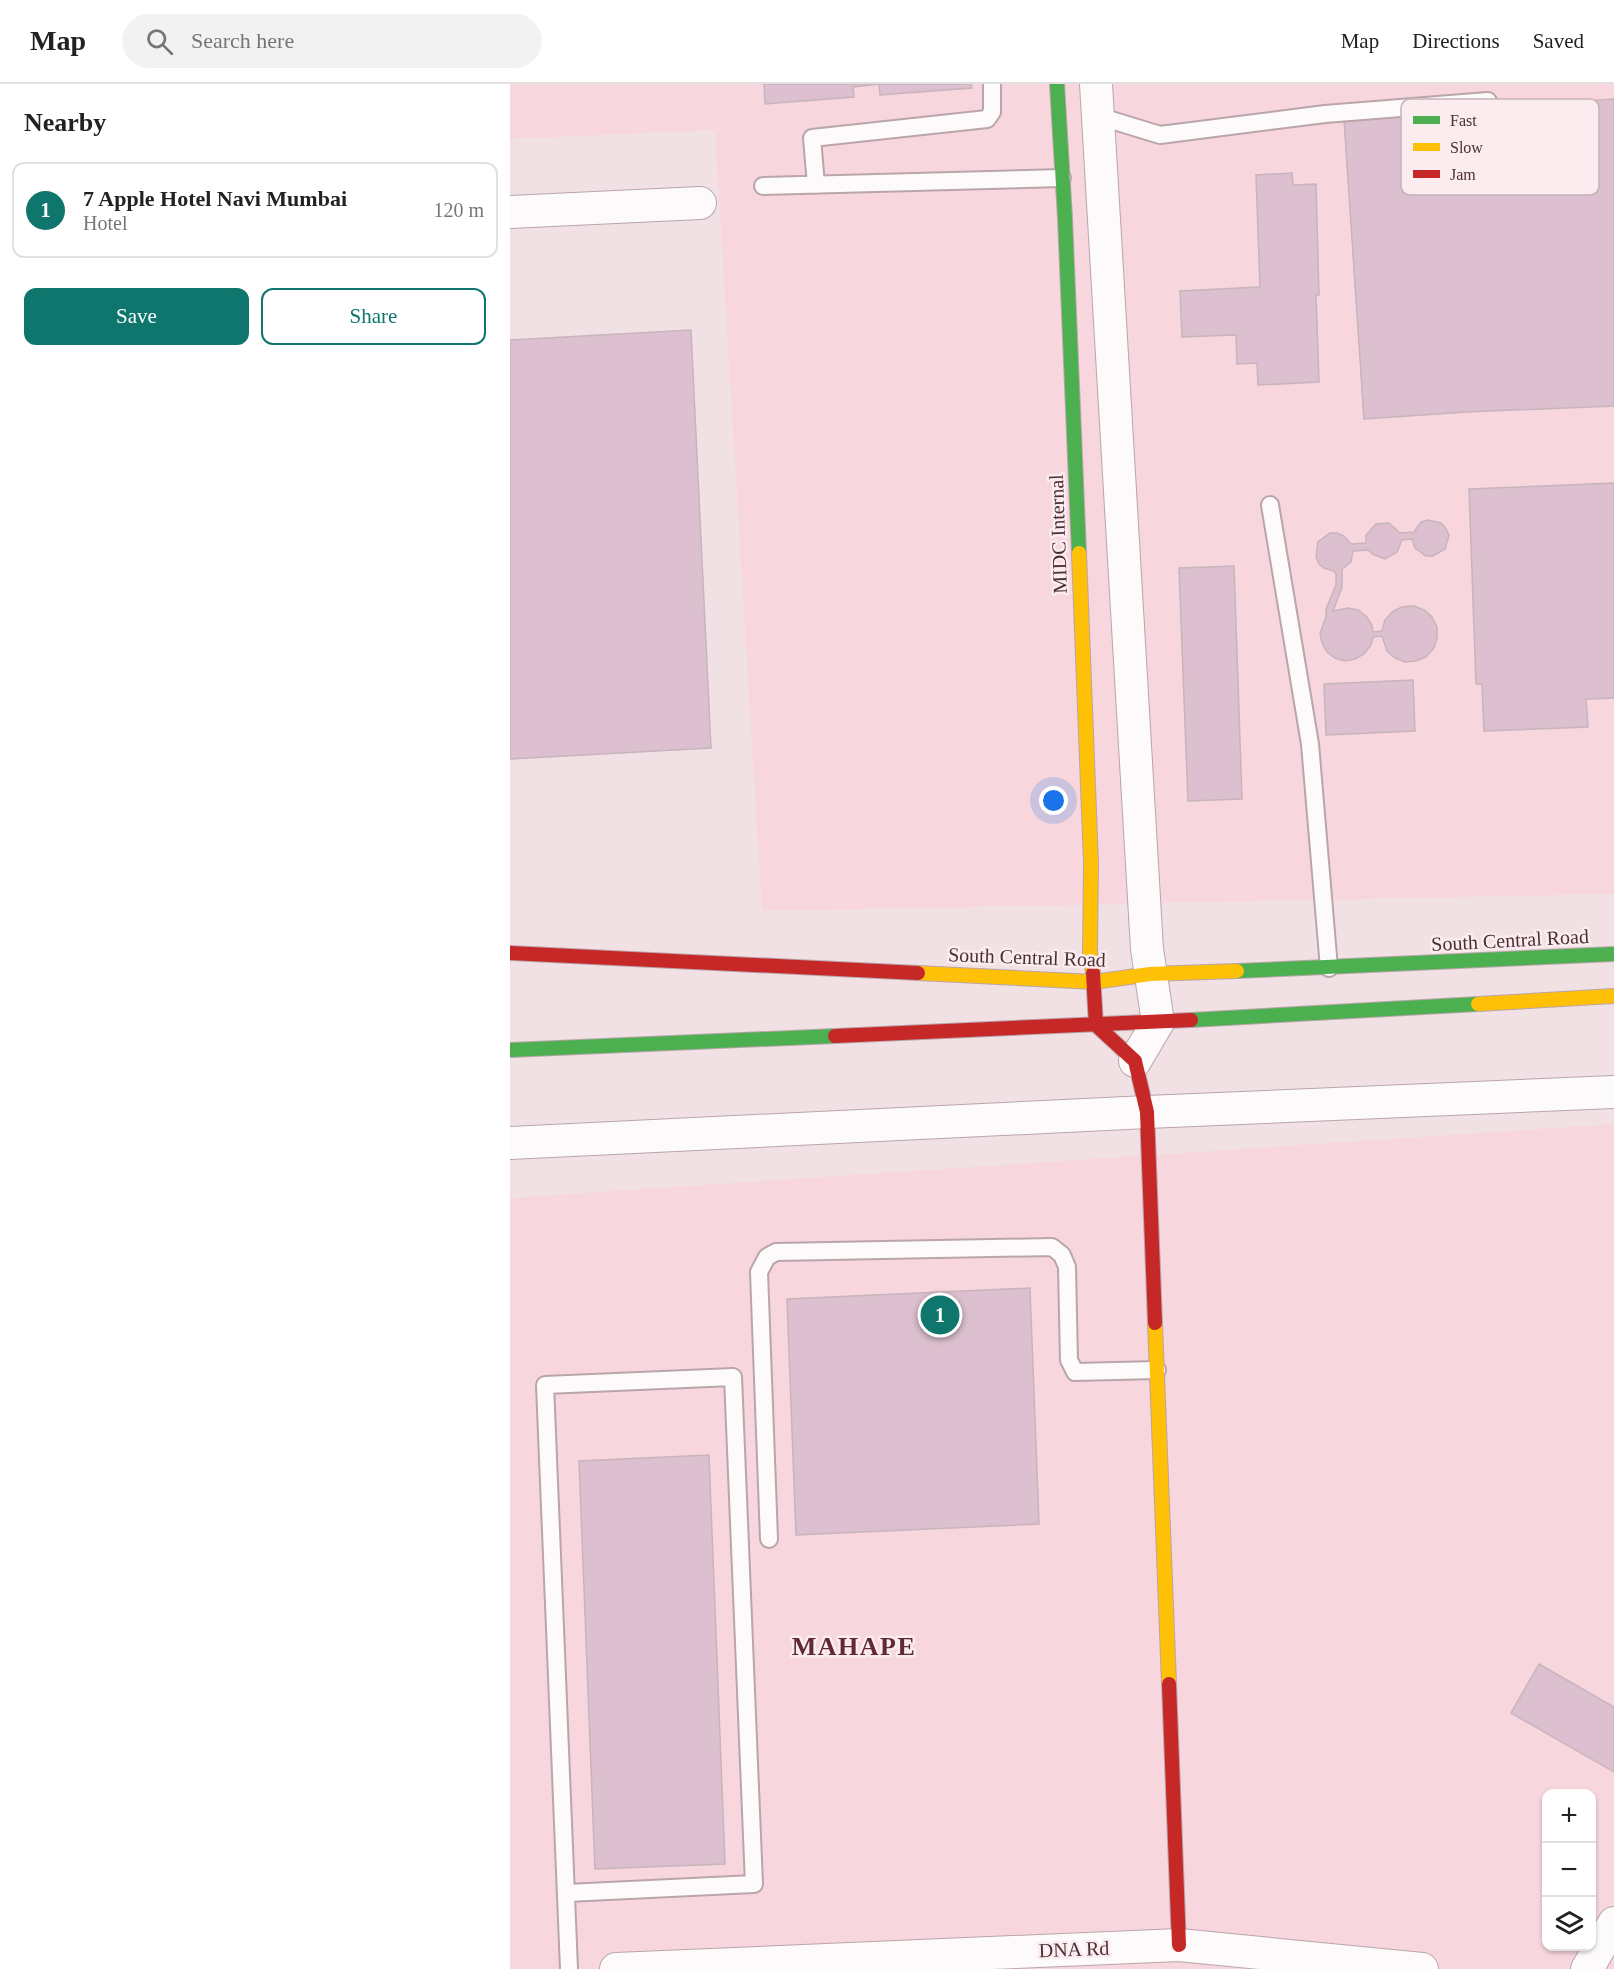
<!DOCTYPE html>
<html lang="en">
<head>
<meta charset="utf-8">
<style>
  :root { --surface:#fff; --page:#f2f2f2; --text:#222; --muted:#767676; --line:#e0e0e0; --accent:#0f766e }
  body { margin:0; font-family:"Times New Roman",serif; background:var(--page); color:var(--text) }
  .controls { position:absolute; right:18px; bottom:18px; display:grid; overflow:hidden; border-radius:12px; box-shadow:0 2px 4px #0004 }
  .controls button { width:54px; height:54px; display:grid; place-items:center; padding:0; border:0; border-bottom:2px solid var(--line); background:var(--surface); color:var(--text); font:30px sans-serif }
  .you { position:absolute; left:544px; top:717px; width:21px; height:21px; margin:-15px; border:4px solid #fff; border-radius:50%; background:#1a73e8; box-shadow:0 0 0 9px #1a73e833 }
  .badge { display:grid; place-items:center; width:39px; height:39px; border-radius:50%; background:var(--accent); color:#fff; font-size:20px; font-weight:700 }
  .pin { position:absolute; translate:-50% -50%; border:3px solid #fff; box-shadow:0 2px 6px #0006 }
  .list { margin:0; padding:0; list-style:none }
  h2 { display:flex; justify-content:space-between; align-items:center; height:78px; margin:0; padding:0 24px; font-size:26px }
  h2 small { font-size:20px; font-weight:400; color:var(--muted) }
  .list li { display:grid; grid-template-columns:39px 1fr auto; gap:18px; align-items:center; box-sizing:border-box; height:96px; margin:0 12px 12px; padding:0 12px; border:2px solid var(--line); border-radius:12px }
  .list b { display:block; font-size:22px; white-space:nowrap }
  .list p { margin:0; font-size:20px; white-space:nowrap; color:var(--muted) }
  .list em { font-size:20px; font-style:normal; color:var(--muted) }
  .actions { display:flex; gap:12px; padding:18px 24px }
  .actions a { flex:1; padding:14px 0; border:2px solid var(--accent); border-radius:12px; text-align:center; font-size:21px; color:var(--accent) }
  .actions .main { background:var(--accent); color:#fff }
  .icon { flex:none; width:33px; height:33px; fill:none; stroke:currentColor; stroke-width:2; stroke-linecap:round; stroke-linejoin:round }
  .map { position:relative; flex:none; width:1104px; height:1885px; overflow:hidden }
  header { display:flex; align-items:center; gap:36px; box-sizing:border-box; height:84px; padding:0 30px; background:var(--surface); border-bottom:2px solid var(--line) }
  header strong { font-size:28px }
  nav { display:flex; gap:33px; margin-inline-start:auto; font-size:21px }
  .search { width:420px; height:54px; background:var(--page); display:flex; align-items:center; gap:15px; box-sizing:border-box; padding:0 21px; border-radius:33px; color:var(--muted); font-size:22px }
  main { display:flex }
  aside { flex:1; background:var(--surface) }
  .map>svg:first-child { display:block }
</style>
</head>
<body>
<header>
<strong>Map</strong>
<div class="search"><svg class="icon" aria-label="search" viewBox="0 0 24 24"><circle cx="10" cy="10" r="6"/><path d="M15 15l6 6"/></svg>Search here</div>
<nav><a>Map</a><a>Directions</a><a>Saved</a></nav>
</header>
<main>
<aside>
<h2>Nearby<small></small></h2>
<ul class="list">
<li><span class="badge">1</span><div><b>7 Apple Hotel Navi Mumbai</b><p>Hotel</p></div><em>120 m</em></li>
</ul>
<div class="actions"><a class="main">Save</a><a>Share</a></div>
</aside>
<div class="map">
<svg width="1104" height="1885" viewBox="0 0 1104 1885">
  <rect width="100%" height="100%" fill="#f1e1e4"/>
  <path fill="#f8d6dd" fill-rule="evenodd" d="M 0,0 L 1104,0 L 1104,810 L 252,827 L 205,46 L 0,55 Z
    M 1104,1040 L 1104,1885 L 0,1885 L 0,1114 ZM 1036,1710 L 1082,1710 L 1082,1862 L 1036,1862 Z"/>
  <path fill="#ddc0cf" stroke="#c7b4bc" stroke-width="1.5" d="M 254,0 L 461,0 L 462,4 L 370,11 L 369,0 L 343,3 L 344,13 L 255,20 Z
    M 1104,15 L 1104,322 L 956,328 L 854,335 L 834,35 Z
    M 782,89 L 783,101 L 806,100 L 809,211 L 806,211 L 809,298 L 748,301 L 747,279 L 727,280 L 726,251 L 672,253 L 670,207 L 750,203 L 746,91 Z
    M 181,246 L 201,664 L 0,675 L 0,256 Z
    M 1104,399 L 1104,614 L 1076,615 L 1078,643 L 974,647 L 972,600 L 966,600 L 959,405 Z
    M 918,436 L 931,439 L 936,445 L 939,451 L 935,465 L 923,472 L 916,472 L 905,464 L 902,455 L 892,456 L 887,468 L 875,475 L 862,470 L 859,466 L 843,467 L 841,478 L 832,485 L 832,503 L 823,527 L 838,524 L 848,526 L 856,532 L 862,541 L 863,548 L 872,547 L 875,536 L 883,527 L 892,523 L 904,522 L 914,526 L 922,533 L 927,543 L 927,554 L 924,564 L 916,573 L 906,577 L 895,578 L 885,574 L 877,567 L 872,552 L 863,553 L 861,561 L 854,570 L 845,575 L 835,577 L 825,574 L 817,568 L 812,559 L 810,549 L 816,533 L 816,525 L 826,501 L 826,490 L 824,487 L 814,484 L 809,480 L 806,473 L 808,458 L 820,449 L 827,449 L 834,452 L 841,460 L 856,459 L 856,451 L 866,440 L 879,439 L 890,449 L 904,448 L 911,438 Z
    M 724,482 L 732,715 L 678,717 L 669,484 Z
    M 903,596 L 905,647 L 816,651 L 814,600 Z
    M 520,1204 L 529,1440 L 286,1451 L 277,1215 Z
    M 199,1371 L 215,1780 L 85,1785 L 69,1377 Z
    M 1029,1580 L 1104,1623 L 1104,1688 L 1001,1629 Z"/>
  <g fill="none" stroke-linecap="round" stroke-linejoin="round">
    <defs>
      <path id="lane" d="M 588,32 L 650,51 L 815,30 L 978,17
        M 306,101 L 302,54 L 477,35 L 482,28 L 482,0
        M 253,102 L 552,94
        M 760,421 L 800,660 L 819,884
        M 259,1455 L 249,1188 L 257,1173 L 266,1168 L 542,1163 L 552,1171 L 557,1183 L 559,1276 L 565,1288 L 647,1286
        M 57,1809 L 244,1800 L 223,1293 L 35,1301 L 59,1885"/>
      <path id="street" d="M 586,0 L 637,865 L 648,938 L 625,977
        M 0,128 L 190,119
        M 0,1059 L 637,1028 L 1104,1008
        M 106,1885 L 669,1861 L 912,1885
        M 1077,1885 L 1104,1839"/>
      <path id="fast" d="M 547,0 L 555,134 L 569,469
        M 727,887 L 1104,870
        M 681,936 L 968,920
        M 0,966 L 325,952"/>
      <path id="slow" d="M 569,469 L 581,779 L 580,868 L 583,889
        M 408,889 L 584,898 L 640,890 L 727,887
        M 968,920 L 1104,912
        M 645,1239 L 659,1600"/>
      <path id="jam" d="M 0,869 L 408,889
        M 583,889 L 586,941 L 625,977 L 637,1028 L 645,1239
        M 325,952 L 681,936
        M 659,1600 L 669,1861"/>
    </defs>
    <use href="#lane" stroke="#b9a5aa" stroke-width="20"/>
    <use href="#street" stroke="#b9a5aa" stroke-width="34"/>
    <use href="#fast" stroke="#b9a5aa" stroke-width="16"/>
    <use href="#slow" stroke="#b9a5aa" stroke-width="16"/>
    <use href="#jam" stroke="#b9a5aa" stroke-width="16"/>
    <use href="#lane" stroke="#fdfafb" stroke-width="16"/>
    <use href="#street" stroke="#fdfafb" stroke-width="32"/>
    <use href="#fast" stroke="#4caf50" stroke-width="14"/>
    <use href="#slow" stroke="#ffc107" stroke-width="14"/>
    <use href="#jam" stroke="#c62828" stroke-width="14"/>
  </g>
  <g text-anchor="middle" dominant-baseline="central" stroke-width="5" stroke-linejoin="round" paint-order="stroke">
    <g font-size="20" fill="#4c2f36" stroke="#fbecef">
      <text transform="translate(548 450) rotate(-92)">MIDC Internal</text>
      <text transform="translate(1000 856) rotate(-3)">South Central Road</text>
      <text transform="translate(517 873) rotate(2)">South Central Road</text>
      <text transform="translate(564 1865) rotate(-2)">DNA Rd</text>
    </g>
    <g font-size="26" font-weight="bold" letter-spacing="1.5" fill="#622839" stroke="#fbecef">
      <text x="344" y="1562">MAHAPE</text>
    </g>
  </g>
  <rect x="891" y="15" width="198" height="96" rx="9" fill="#fbecef" stroke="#c6b3b8" stroke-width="1.5"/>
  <rect x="903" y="32" width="27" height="8" fill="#4caf50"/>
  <rect x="903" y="59" width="27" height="8" fill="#ffc107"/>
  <rect x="903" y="86" width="27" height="8" fill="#c62828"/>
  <g font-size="16" fill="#4c2f36">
    <text x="940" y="42">Fast</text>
    <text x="940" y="69">Slow</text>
    <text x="940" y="96">Jam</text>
  </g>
</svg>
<div class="controls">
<button>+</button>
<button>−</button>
<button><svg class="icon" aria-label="layers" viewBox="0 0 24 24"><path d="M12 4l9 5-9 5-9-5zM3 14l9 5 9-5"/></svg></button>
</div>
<div class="you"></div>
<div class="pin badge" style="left:430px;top:1231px">1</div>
</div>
</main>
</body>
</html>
